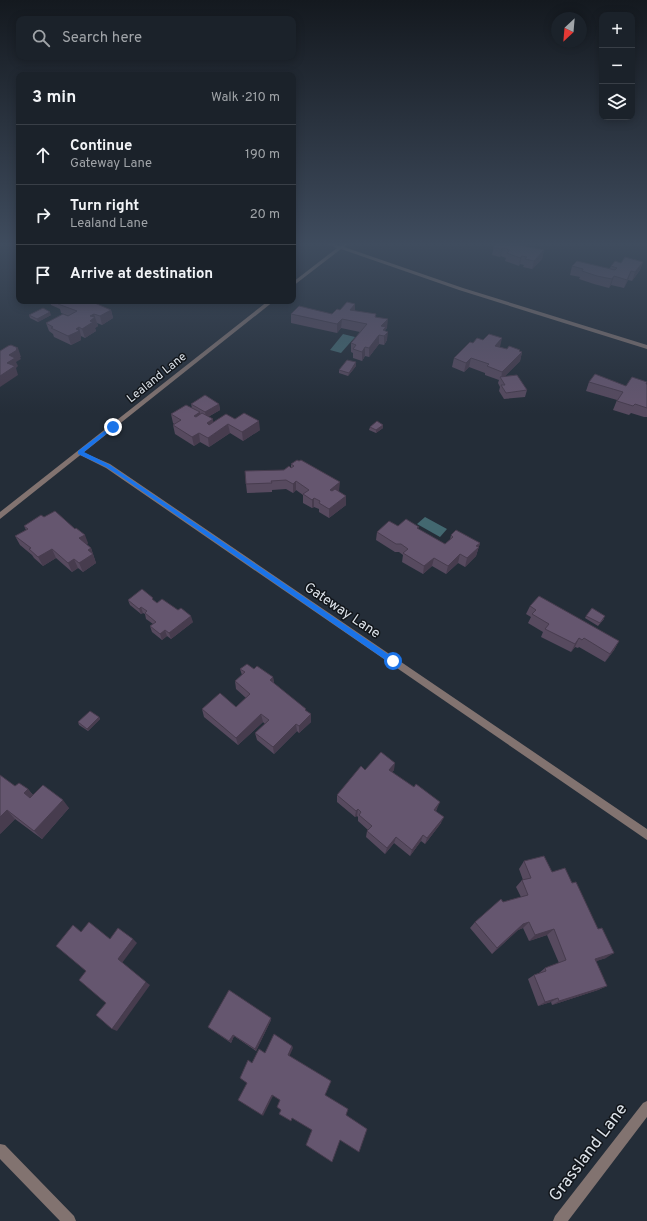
<!DOCTYPE html>
<html lang="en">
<head>
<meta charset="utf-8">
<style>
  :root { --surface:#1b222a; --page:#282f36; --text:#f1f3f6; --muted:#a0a4a8; --line:#393f47 }
  body { margin:0; font-family:Overpass,sans-serif; background:var(--page); color:var(--text) }
  .controls { position:absolute; right:12px; top:12px; display:grid; overflow:hidden; border-radius:8px; box-shadow:0 2px 10px #0003 }
  .controls button { width:36px; height:36px; display:grid; place-items:center; padding:0; border:0; border-bottom:1px solid var(--line); background:var(--surface); color:var(--text); font:20px sans-serif }
  .compass { position:absolute; left:551px; top:12px; width:36px; height:36px; border-radius:50%; background:var(--surface); box-shadow:0 2px 10px #0003; rotate:206deg }
  .stop { position:absolute; width:12px; height:12px; margin:-9px; border:3px solid #1a73e8; border-radius:50%; background:#fff }
  .stop.end { background:#1a73e8; border-color:#fff; box-shadow:0 1px 4px #0008 }
  .list { margin:0; padding:0; list-style:none }
  h2 { display:flex; justify-content:space-between; align-items:center; height:52px; margin:0; padding:0 16px; font-size:17px }
  h2 small { font-size:13px; font-weight:400; color:var(--muted) }
  .list li { display:grid; grid-template-columns:26px 1fr auto; gap:12px; align-items:center; box-sizing:border-box; height:60px; padding:0 16px; border-top:1px solid var(--line) }
  .list b { display:block; font-size:15px; white-space:nowrap }
  .list p { margin:0; font-size:13px; white-space:nowrap; color:var(--muted) }
  .list em { font-size:13px; font-style:normal; color:var(--muted) }
  .icon { flex:none; width:22px; height:22px; fill:none; stroke:currentColor; stroke-width:2; stroke-linecap:round; stroke-linejoin:round }
  .map { position:relative; flex:none; width:647px; height:1221px; overflow:hidden }
  .search { position:absolute; background:var(--surface); box-shadow:0 2px 10px #0003; left:16px; top:16px; width:280px; height:44px; display:flex; align-items:center; gap:10px; box-sizing:border-box; padding:0 14px; border-radius:8px; color:var(--muted); font-size:15px }
  .panel { position:absolute; background:var(--surface); box-shadow:0 2px 10px #0003; left:16px; top:72px; width:280px; height:232px; border-radius:8px }
  .map>svg:first-child { display:block }
</style>
</head>
<body>
<div class="map">
<svg width="647" height="1221" viewBox="0 0 647 1221">
  <rect width="100%" height="100%" fill="#242d38"/>
  <path fill="#436870" d="M 343,334 L 355,337 L 341,353 L 330,350 Z
    M 425,517 L 447,529 L 440,537 L 417,524 Z"/>
  <g fill="none" stroke-linecap="round" stroke-linejoin="round">
    <path fill="#827370" fill-rule="evenodd" d="M 80,451 L 110,464 L 647,829 L 647,840 L 106,468 L 78,454 L 78,452 Z
      M 647,1101 L 647,1117 L 568,1221 L 553,1221 L 555,1216 L 643,1103 Z
      M 0,1144 L 5,1145 L 74,1216 L 76,1221 L 60,1221 L 0,1159 Z"/>
    <path fill="#827370" fill-rule="evenodd" d="M 325,243 L 331,243 L 340,246 L 343,243 L 348,243 L 344,247 L 463,288 L 647,345 L 647,349 L 459,290 L 341,249 L 293,286 L 293,282 L 337,248 Z
      M 268,301 L 274,301 L 0,519 L 0,512 Z"/>
  </g>
  <path fill="#574a5f" d="M 439,243 L 447,243 L 445,245 Z
    M 494,246 L 524,246 L 544,250 L 542,259 L 532,269 L 523,267 L 524,265 L 520,264 L 519,266 L 505,261 L 506,258 L 501,256 L 500,257 L 492,255 Z
    M 643,262 L 640,270 L 632,281 L 628,280 L 624,288 L 611,285 L 609,288 L 594,284 L 579,279 L 580,277 L 570,275 L 572,266 L 610,268 L 611,266 L 621,263 Z
    M 50,301 L 81,301 L 81,302 L 85,303 L 111,310 L 113,318 L 102,325 L 97,323 L 98,326 L 95,328 L 96,331 L 85,338 L 81,336 L 81,340 L 71,345 L 54,337 L 53,334 L 49,331 L 46,323 L 69,316 L 61,313 L 60,309 L 51,305 Z
    M 355,304 L 355,311 L 376,314 L 376,317 L 387,328 L 385,330 L 385,331 L 387,340 L 384,345 L 379,344 L 369,357 L 365,356 L 362,361 L 353,358 L 353,353 L 351,352 L 351,343 L 360,332 L 341,328 L 337,333 L 291,323 L 291,314 L 332,314 L 340,310 Z
    M 29,315 L 51,315 L 38,322 L 30,318 Z
    M 473,343 L 500,347 L 507,349 L 522,352 L 520,361 L 504,377 L 527,390 L 525,397 L 504,399 L 499,391 L 500,387 L 498,383 L 499,380 L 485,375 L 485,373 L 469,367 L 464,372 L 452,367 L 454,358 Z
    M 356,366 L 348,376 L 339,373 L 339,370 Z
    M 589,382 L 626,386 L 647,384 L 647,417 L 644,417 L 631,413 L 629,415 L 613,410 L 617,400 L 586,391 Z
    M 191,404 L 219,404 L 220,410 L 208,417 L 213,422 L 235,419 L 260,430 L 243,441 L 230,433 L 209,447 L 200,442 L 194,446 L 175,434 L 173,425 L 174,424 L 173,423 L 171,414 L 192,408 Z
    M 383,425 L 383,428 L 376,433 L 369,430 L 370,427 Z
    M 291,464 L 339,491 L 339,492 L 346,505 L 329,518 L 319,512 L 319,509 L 314,507 L 312,508 L 303,503 L 303,495 L 296,490 L 293,493 L 286,489 L 272,490 L 272,492 L 247,493 L 246,484 L 291,467 Z
    M 44,517 L 88,543 L 86,545 L 91,548 L 96,563 L 83,572 L 78,568 L 72,572 L 56,558 L 43,566 L 34,558 L 32,555 L 20,545 L 15,536 L 26,530 L 24,526 Z
    M 398,526 L 418,529 L 445,544 L 450,540 L 451,535 L 480,543 L 476,556 L 465,567 L 458,563 L 446,574 L 432,566 L 423,574 L 402,562 L 403,555 L 399,552 L 395,552 L 376,540 L 377,532 Z
    M 128,600 L 154,601 L 157,603 L 193,622 L 171,639 L 167,636 L 162,640 L 152,632 L 150,626 L 153,624 L 146,619 L 145,614 L 143,613 L 141,614 L 130,605 Z
    M 530,606 L 619,641 L 614,650 L 605,662 L 579,647 L 578,648 L 575,647 L 571,652 L 541,637 L 543,632 L 528,623 L 531,617 L 526,614 Z
    M 586,616 L 604,619 L 598,626 L 585,618 Z
    M 240,669 L 254,669 L 273,677 L 274,683 L 306,711 L 311,722 L 299,733 L 297,731 L 274,754 L 257,740 L 255,733 L 265,724 L 263,722 L 238,745 L 204,717 L 202,709 L 236,707 L 246,698 L 236,689 L 235,681 L 242,675 Z
    M 99,717 L 100,719 L 88,731 L 79,725 L 78,722 Z
    M 365,770 L 394,770 L 392,772 L 437,809 L 436,811 L 441,823 L 425,844 L 421,841 L 410,856 L 394,843 L 385,854 L 366,837 L 367,831 L 368,830 L 358,821 L 358,817 L 357,816 L 355,817 L 337,802 L 337,795 Z
    M 15,786 L 28,789 L 33,795 L 69,808 L 42,839 L 15,819 L 0,834 Z
    M 524,861 L 552,872 L 606,958 L 596,961 L 607,986 L 598,990 L 552,1005 L 551,1002 L 538,1006 L 528,979 L 534,975 L 539,973 L 545,968 L 559,963 L 547,935 L 529,941 L 523,928 L 518,930 L 492,954 L 470,928 L 475,922 L 503,902 L 521,897 L 516,887 L 522,880 L 523,880 L 519,869 Z
    M 271,1020 L 256,1051 L 234,1036 L 231,1043 L 208,1027 Z"/>
  <path fill="#473c4e" d="M 503,248 L 501,256 L 500,257 L 501,249 Z
    M 544,250 L 542,259 L 532,269 L 534,261 Z
    M 522,256 L 520,264 L 519,266 L 520,258 Z
    M 643,262 L 640,270 L 632,281 L 635,272 Z
    M 631,271 L 628,280 L 624,288 L 627,280 Z
    M 614,276 L 611,285 L 609,288 L 612,279 Z
    M 355,304 L 355,313 L 350,310 Z
    M 111,310 L 113,318 L 102,325 L 100,316 Z
    M 50,312 L 51,315 L 38,322 L 37,319 Z
    M 94,314 L 98,326 L 95,328 L 96,331 L 85,338 L 82,329 L 90,321 L 90,316 Z
    M 342,319 L 341,328 L 337,333 L 337,324 Z
    M 388,319 L 387,328 L 385,330 L 385,336 L 388,332 L 387,340 L 384,345 L 384,336 L 381,326 Z
    M 79,327 L 81,336 L 81,340 L 71,345 L 68,336 L 76,329 Z
    M 379,335 L 379,344 L 369,357 L 369,348 Z
    M 502,338 L 500,347 L 493,354 L 495,346 Z
    M 365,347 L 365,356 L 362,361 L 362,352 Z
    M 18,348 L 21,357 L 20,357 L 21,359 L 16,362 L 18,366 L 16,368 L 18,375 L 0,387 L 0,376 L 7,363 L 9,355 Z
    M 520,350 L 519,355 L 522,352 L 520,361 L 501,380 L 501,379 L 502,372 Z
    M 471,358 L 469,367 L 464,372 L 466,363 Z
    M 356,362 L 356,366 L 348,376 L 349,373 Z
    M 219,404 L 220,410 L 206,418 L 205,412 Z
    M 200,412 L 201,421 L 194,416 Z
    M 213,419 L 214,428 L 207,423 Z
    M 259,421 L 260,430 L 243,441 L 242,432 Z
    M 228,424 L 230,433 L 209,447 L 208,438 Z
    M 383,425 L 383,428 L 376,433 L 376,430 Z
    M 199,433 L 200,442 L 194,446 L 192,437 Z
    M 296,481 L 296,490 L 293,493 L 293,484 Z
    M 340,482 L 339,491 L 330,499 L 330,490 Z
    M 346,496 L 346,505 L 329,518 L 329,509 Z
    M 314,498 L 314,507 L 312,508 L 312,500 Z
    M 85,535 L 88,543 L 83,547 L 79,538 Z
    M 480,543 L 476,556 L 465,567 L 467,558 L 476,546 Z
    M 91,548 L 96,563 L 83,572 L 79,563 L 88,550 Z
    M 52,549 L 56,558 L 43,566 L 38,557 Z
    M 460,554 L 458,563 L 446,574 L 448,566 Z
    M 434,558 L 432,566 L 423,574 L 424,566 Z
    M 74,559 L 78,568 L 72,572 L 68,563 Z
    M 141,607 L 143,613 L 141,614 L 139,609 Z
    M 191,616 L 193,622 L 171,639 L 169,633 Z
    M 165,630 L 167,636 L 162,640 L 160,634 Z
    M 579,638 L 575,647 L 571,652 L 575,644 Z
    M 619,641 L 614,650 L 605,662 L 610,654 Z
    M 273,677 L 274,685 L 270,680 Z
    M 261,714 L 263,722 L 238,745 L 236,738 Z
    M 311,714 L 311,722 L 299,733 L 299,726 Z
    M 99,717 L 100,719 L 88,731 L 87,729 Z
    M 296,724 L 297,731 L 274,754 L 273,747 Z
    M 395,763 L 394,770 L 388,777 L 389,770 Z
    M 28,789 L 35,798 L 31,802 L 24,793 Z
    M 63,800 L 69,808 L 42,839 L 34,831 Z
    M 440,802 L 437,809 L 432,816 L 434,810 Z
    M 358,809 L 357,816 L 355,817 L 356,811 Z
    M 7,810 L 15,819 L 0,834 L 0,817 Z
    M 444,817 L 441,823 L 425,844 L 427,838 Z
    M 423,835 L 421,841 L 410,856 L 412,850 Z
    M 396,837 L 394,843 L 385,854 L 387,848 Z
    M 529,922 L 523,928 L 518,930 L 492,954 L 497,948 L 523,924 Z
    M 554,929 L 547,935 L 529,941 L 535,935 Z
    M 133,939 L 137,943 L 122,963 L 118,959 Z
    M 614,953 L 606,958 L 587,964 L 595,959 Z
    M 146,982 L 150,985 L 117,1031 L 112,1029 Z
    M 607,986 L 598,990 L 552,1005 L 559,1001 Z
    M 558,998 L 551,1002 L 538,1006 L 545,1002 Z
    M 271,1018 L 271,1020 L 256,1051 L 255,1049 Z
    M 233,1035 L 234,1036 L 231,1043 L 229,1041 Z
    M 292,1046 L 293,1048 L 289,1057 L 288,1055 Z
    M 272,1095 L 273,1096 L 263,1116 L 262,1115 Z"/>
  <path fill="#65566f" stroke="#473c4e" d="M 497,243 L 514,243 L 524,246 L 544,250 L 534,261 L 525,259 L 527,257 L 522,256 L 520,258 L 507,253 L 510,250 L 503,248 L 501,249 L 493,247 Z
    M 625,257 L 643,262 L 635,272 L 631,271 L 627,280 L 614,276 L 612,279 L 597,276 L 582,271 L 583,269 L 572,266 L 577,261 L 615,270 L 617,268 L 611,266 L 615,261 L 621,263 Z
    M 58,301 L 79,301 L 85,303 L 89,301 L 90,301 L 111,310 L 100,316 L 94,314 L 90,316 L 95,317 L 90,321 L 93,322 L 82,329 L 79,327 L 76,329 L 79,330 L 78,331 L 79,331 L 68,336 L 51,328 L 53,327 L 46,323 L 63,314 L 68,316 L 77,311 L 58,304 L 62,302 Z
    M 347,302 L 355,304 L 350,310 L 376,314 L 375,317 L 388,319 L 381,326 L 386,327 L 383,330 L 388,332 L 384,336 L 379,335 L 369,348 L 365,347 L 362,352 L 353,349 L 356,345 L 351,343 L 367,324 L 342,319 L 337,324 L 291,314 L 299,306 L 332,314 L 337,309 L 340,310 Z
    M 43,308 L 50,312 L 37,319 L 29,315 Z
    M 489,334 L 502,338 L 495,346 L 507,349 L 509,346 L 520,350 L 519,351 L 522,352 L 502,372 L 487,366 L 489,364 L 471,358 L 466,363 L 454,358 L 470,342 L 473,343 L 477,338 L 483,340 Z
    M 11,345 L 18,348 L 16,349 L 17,350 L 9,355 L 15,358 L 7,363 L 15,366 L 0,376 L 0,351 L 8,346 Z
    M 347,360 L 356,362 L 349,373 L 339,370 Z
    M 595,374 L 626,386 L 632,377 L 647,382 L 646,384 L 647,384 L 647,408 L 635,404 L 633,406 L 617,401 L 623,392 L 589,382 Z
    M 517,375 L 527,390 L 506,393 L 501,385 L 505,385 L 500,377 Z
    M 205,395 L 219,404 L 205,412 L 191,404 Z
    M 186,405 L 200,412 L 194,416 L 196,417 L 202,413 L 213,419 L 207,423 L 209,425 L 226,414 L 235,419 L 244,413 L 259,421 L 242,432 L 228,424 L 208,438 L 199,433 L 192,437 L 173,425 L 181,420 L 171,414 Z
    M 377,421 L 383,425 L 376,430 L 370,427 Z
    M 297,460 L 299,461 L 301,460 L 340,482 L 330,490 L 332,491 L 335,489 L 346,496 L 329,509 L 319,503 L 320,501 L 314,498 L 312,500 L 303,494 L 309,490 L 296,481 L 293,484 L 286,480 L 271,481 L 272,483 L 246,484 L 245,471 L 284,470 L 289,466 L 291,468 L 294,466 L 291,464 Z
    M 55,511 L 75,529 L 76,528 L 85,535 L 79,538 L 91,548 L 88,550 L 93,554 L 79,563 L 74,559 L 68,563 L 52,549 L 38,557 L 29,549 L 31,548 L 15,536 L 28,529 L 24,526 L 41,515 L 44,517 Z
    M 406,519 L 419,527 L 417,528 L 445,544 L 453,537 L 451,535 L 456,530 L 480,543 L 476,546 L 479,547 L 467,558 L 460,554 L 448,566 L 434,558 L 424,566 L 403,553 L 408,549 L 401,544 L 396,544 L 377,532 L 389,521 L 398,526 Z
    M 142,589 L 153,598 L 152,599 L 157,603 L 162,599 L 178,610 L 181,608 L 191,616 L 169,633 L 165,630 L 160,634 L 150,626 L 156,622 L 145,613 L 147,611 L 141,607 L 139,609 L 128,600 Z
    M 539,596 L 619,641 L 610,654 L 584,638 L 582,640 L 579,638 L 575,644 L 545,629 L 549,624 L 532,614 L 536,610 L 530,606 Z
    M 592,608 L 605,616 L 600,623 L 586,616 Z
    M 247,664 L 254,669 L 257,666 L 273,677 L 270,680 L 306,709 L 305,710 L 311,714 L 299,726 L 296,724 L 273,747 L 255,733 L 269,720 L 261,714 L 236,738 L 202,709 L 220,693 L 236,707 L 250,694 L 235,681 L 245,672 L 240,669 Z
    M 90,711 L 99,717 L 87,729 L 78,722 Z
    M 381,752 L 395,763 L 389,770 L 414,787 L 416,784 L 440,802 L 434,810 L 444,817 L 427,838 L 423,835 L 412,850 L 396,837 L 387,848 L 367,831 L 372,826 L 359,815 L 361,812 L 358,809 L 356,811 L 337,795 L 361,766 L 365,770 Z
    M 0,775 L 15,786 L 19,783 L 28,789 L 24,793 L 30,798 L 43,785 L 63,800 L 34,831 L 7,810 L 0,817 Z
    M 544,856 L 552,872 L 565,868 L 572,883 L 576,882 L 598,929 L 602,928 L 614,953 L 595,959 L 607,986 L 559,1001 L 558,998 L 545,1002 L 534,975 L 546,971 L 545,968 L 566,960 L 554,929 L 535,935 L 529,922 L 523,924 L 497,948 L 475,922 L 501,899 L 503,902 L 528,895 L 522,880 L 531,878 L 524,861 Z
    M 89,922 L 110,939 L 118,928 L 133,939 L 118,959 L 146,982 L 112,1029 L 96,1015 L 106,1003 L 79,980 L 86,971 L 56,946 L 73,925 L 81,932 Z
    M 229,990 L 271,1018 L 255,1049 L 233,1035 L 229,1041 L 208,1027 Z
    M 274,1034 L 292,1046 L 288,1055 L 331,1081 L 325,1095 L 348,1109 L 346,1115 L 367,1129 L 359,1152 L 340,1140 L 332,1162 L 306,1145 L 312,1130 L 292,1118 L 291,1121 L 279,1114 L 281,1110 L 277,1107 L 280,1100 L 272,1095 L 262,1115 L 238,1100 L 247,1083 L 240,1078 L 248,1060 L 252,1063 L 259,1049 L 265,1053 Z"/>
  <linearGradient id="sky" x2="0" y2="1"><stop stop-color="#14191f"/><stop offset="0.59" stop-color="#3f4c5e"/><stop offset="1" stop-color="#3f4c5e" stop-opacity="0"/></linearGradient>
  <rect width="647" height="414" fill="url(#sky)"/>
  <path fill="#1a73e8" d="M 111,426 L 115,427 L 84,452 L 110,465 L 123,474 L 395,659 L 395,663 L 390,663 L 120,476 L 106,467 L 78,454 L 78,451 Z"/>
  <g text-anchor="middle" dominant-baseline="central" stroke-width="3" stroke-linejoin="round" paint-order="stroke">
    <g font-size="12" fill="#dbe1e8" stroke="#11151a">
      <text transform="translate(157 378) rotate(-39)">Lealand Lane</text>
    </g>
    <g font-size="14" fill="#dbe1e8" stroke="#11151a">
      <text transform="translate(342 611) rotate(34)">Gateway Lane</text>
    </g>
    <g font-size="17" fill="#dbe1e8" stroke="#11151a">
      <text transform="translate(589 1153) rotate(-53)">Grassland Lane</text>
    </g>
  </g>
</svg>
<div class="controls">
<button>+</button>
<button>−</button>
<button><svg class="icon" aria-label="layers" viewBox="0 0 24 24"><path d="M12 4l9 5-9 5-9-5zM3 14l9 5 9-5"/></svg></button>
</div>
<svg class="compass" viewBox="-18 -18 36 36"><path d="M0-13l5 13h-10z" fill="#e53935"/><path d="M0 13l5-13h-10z" fill="#a0a4a8"/></svg>
<div class="stop" style="left:393px;top:661px"></div>
<div class="stop end" style="left:113px;top:427px"></div>
<div class="search"><svg class="icon" aria-label="search" viewBox="0 0 24 24"><circle cx="10" cy="10" r="6"/><path d="M15 15l6 6"/></svg>Search here</div>
<section class="panel">
<h2>3 min<small>Walk · 210 m</small></h2>
<ul class="list">
<li><svg class="icon" aria-label="ahead" viewBox="0 0 24 24"><path d="M12 20V5M6 11l6-6 6 6"/></svg><div><b>Continue</b><p>Gateway Lane</p></div><em>190 m</em></li>
<li><svg class="icon" aria-label="right" viewBox="0 0 24 24"><path d="M7 20v-9h11M14 6l5 5-5 5"/></svg><div><b>Turn right</b><p>Lealand Lane</p></div><em>20 m</em></li>
<li><svg class="icon" aria-label="arrive" viewBox="0 0 24 24"><path d="M6 21V4h12l-3 4 3 4H6"/></svg><div><b>Arrive at destination</b></div></li>
</ul>
</section>
</div>
</body>
</html>
